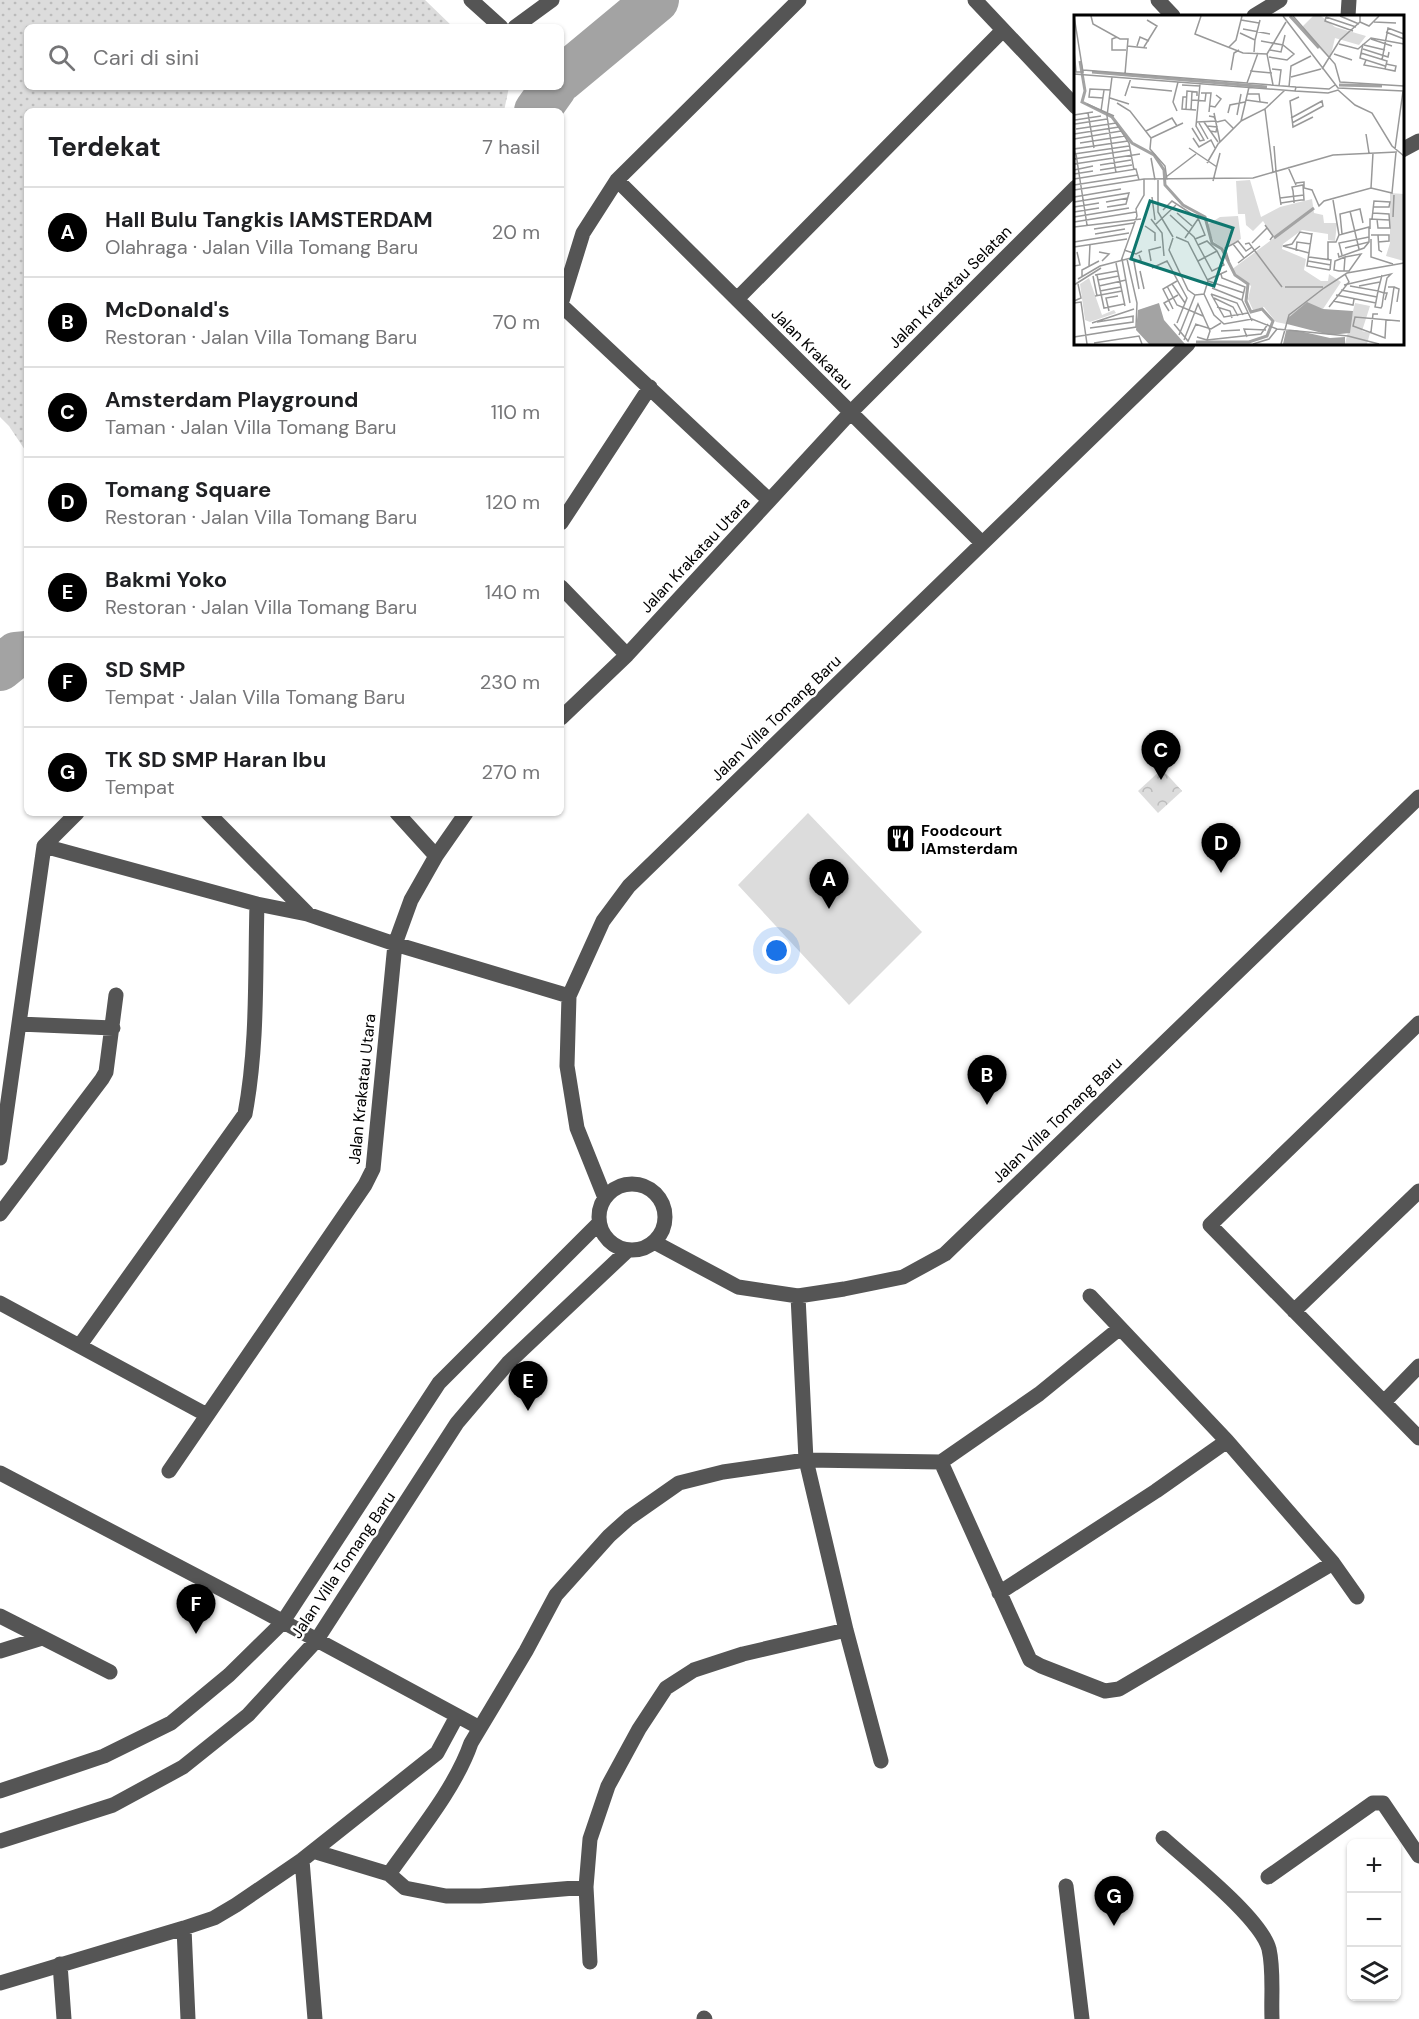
<!DOCTYPE html>
<html lang="id">
<head>
<meta charset="utf-8">
<style>
  :root { --surface:#fff; --page:#f2f2f2; --text:#202124; --muted:#757577; --line:#e0e0e0; --accent:#000 }
  body { margin:0; font-family:"DM Sans",sans-serif; background:var(--page); color:var(--text) }
  .controls { position:absolute; right:18px; bottom:18px; display:grid; overflow:hidden; border-radius:9px; box-shadow:0 2px 4px #0004 }
  .controls button { width:54px; height:54px; display:grid; place-items:center; padding:0; border:0; border-bottom:2px solid var(--line); background:var(--surface); color:var(--text); font:30px sans-serif }
  .you { position:absolute; left:777px; top:951px; width:21px; height:21px; margin:-15px; border:4px solid #fff; border-radius:50%; background:#1a73e8; box-shadow:0 0 0 9px #1a73e833 }
  .badge { display:grid; place-items:center; width:39px; height:39px; border-radius:50%; background:var(--accent); color:#fff; font-size:20px; font-weight:700 }
  .pin { position:absolute; translate:-50% -50px; filter:drop-shadow(0 2px 3px #0008) }
  .pin::after { content:''; position:absolute; top:32px; width:21px; height:18px; background:inherit; clip-path:polygon(0 0,100% 0,50% 100%) }
  .list { margin:0; padding:0; list-style:none }
  h2 { display:flex; justify-content:space-between; align-items:center; height:78px; margin:0; padding:0 24px; font-size:26px }
  h2 small { font-size:20px; font-weight:400; color:var(--muted) }
  .list li { display:grid; grid-template-columns:39px 1fr auto; gap:18px; align-items:center; box-sizing:border-box; height:90px; padding:0 24px; border-top:2px solid var(--line) }
  .list b { display:block; font-size:22px; white-space:nowrap }
  .list p { margin:0; font-size:20px; white-space:nowrap; color:var(--muted) }
  .list em { font-size:20px; font-style:normal; color:var(--muted) }
  .icon { flex:none; width:33px; height:33px; fill:none; stroke:currentColor; stroke-width:2; stroke-linecap:round; stroke-linejoin:round }
  .map { position:relative; flex:none; width:1419px; height:2019px; overflow:hidden }
  .search { position:absolute; background:var(--surface); box-shadow:0 2px 4px #0004; left:24px; top:24px; width:540px; height:66px; display:flex; align-items:center; gap:15px; box-sizing:border-box; padding:0 21px; border-radius:9px; color:var(--muted); font-size:22px }
  .panel { position:absolute; background:var(--surface); box-shadow:0 2px 4px #0004; left:24px; top:108px; width:540px; height:708px; border-radius:9px }
  .map>svg:first-child { display:block }
</style>
</head>
<body>
<div class="map">
<svg width="1419" height="2019" viewBox="0 0 1419 2019">
  <defs>
    <pattern id="grass-dots" width="8" height="8" patternUnits="userSpaceOnUse" patternTransform="scale(1.5)"><rect width="8" height="8" fill="#dcdcdc"/><path d="M2 2h.1M6 6h.1" fill="none" stroke="#bbb" stroke-width="1.8" stroke-linecap="round"/></pattern>
    <pattern id="park-crowns" width="20" height="18" patternUnits="userSpaceOnUse" patternTransform="scale(1.5)"><rect width="20" height="18" fill="#dcdcdc"/><path d="M2 6a3 3 0 1 1 6 0M12 15a3 3 0 1 1 6 0" fill="none" stroke="#bbb"/></pattern>
  </defs>
  <rect width="100%" height="100%" fill="#fff"/>
  <path fill="url(#grass-dots)" d="M 0,0 L 425,0 L 453,27 L 27,27 L 27,87 L 509,87 L 504,111 L 27,111 L 27,453 L 9,426 L 0,417 Z"/>
  <path fill="url(#park-crowns)" d="M 1162,769 L 1182,791 L 1158,813 L 1138,791 Z"/>
  <path fill="#dcdcdc" d="M 808,813 L 922,932 L 849,1005 L 738,885 Z"/>
  <g fill="none" stroke-linecap="round" stroke-linejoin="round">
    <path stroke="#a3a3a3" stroke-width="46" d="M 561,79 L 656,0
      M 537,111 L 554,87
      M 0,668 L 16,655 L 27,654"/>
    <path stroke="#555" stroke-width="15" d="M 471,0 L 501,27
      M 975,0 L 1076,107
      M 1158,0 L 1173,16
      M 1254,16 L 1280,0
      M 1348,16 L 1349,0
      M 515,27 L 552,0
      M 1402,150 L 1419,141
      M 617,180 L 982,543
      M 737,299 L 1003,30
      M 561,304 L 583,233 L 617,180 L 799,0
      M 561,305 L 769,500
      M 561,523 L 650,387
      M 561,587 L 627,655
      M 561,718 L 627,655 L 851,412 L 1076,187
      M 208,813 L 307,913
      M 397,813 L 436,856
      M 44,846 L 257,904 L 307,914 L 395,944 L 569,996
      M 1419,1023 L 1210,1225 L 1419,1438
      M 19,1024 L 113,1028
      M 0,1158 L 44,846 L 77,813
      M599 1217a33 33 0 1 1 66 0a33 33 0 1 1-66 0Z
      M 605,1198 L 577,1128 L 567,1066 L 569,996 L 603,921 L 629,886 L 1188,344
      M 0,1214 L 102,1079 L 106,1072 L 116,995
      M 654,1242 L 738,1287 L 798,1296 L 844,1289 L 903,1277 L 945,1254 L 1419,797
      M 798,1296 L 806,1460 L 846,1630 L 881,1761
      M 1090,1296 L 1227,1441 L 1333,1563 L 1357,1597
      M 0,1303 L 207,1415
      M 1294,1311 L 1419,1191
      M 80,1345 L 245,1114 C 258,1045 255,973 257,904
      M 1384,1402 L 1419,1366
      M 941,1462 L 1030,1660 L 1041,1666 L 1105,1691 L 1119,1689 L 1333,1563
      M 169,1471 L 365,1185 L 373,1169 L 395,944 L 411,900 L 436,856 L 466,813
      M 0,1473 L 265,1612 L 480,1728
      M 999,1593 L 1156,1491 L 1227,1441
      M 0,1616 L 110,1672
      M 0,1651 L 42,1638
      M 0,1791 L 104,1756 L 171,1723 L 229,1675 L 282,1623 L 439,1383 L 599,1223
      M 1163,1838 C 1188,1861 1261,1918 1269,1949 C 1274,1971 1271,1996 1272,2019
      M 0,1841 L 113,1805 L 183,1767 L 248,1715 L 316,1641 L 457,1423 L 508,1363 L 627,1251
      M 313,1851 L 389,1874 L 405,1888 L 446,1896 L 480,1896 L 586,1887
      M 302,1860 L 315,2019
      M 389,1874 C 417,1834 455,1789 471,1743 L 526,1651 L 556,1595 L 609,1536 L 629,1518 L 679,1483 L 723,1472 L 806,1460 L 941,1462 L 1039,1394 L 1120,1328
      M 1268,1877 L 1373,1803 L 1383,1803 L 1419,1856
      M 1066,1886 L 1082,2019
      M 184,1928 L 188,2019
      M 590,1962 L 586,1887 L 590,1839 L 608,1786 L 639,1729 L 666,1688 L 694,1670 L 743,1654 L 846,1630
      M 60,1964 L 64,2019
      M 0,1983 L 184,1928 L 214,1918 L 236,1905 L 302,1860 L 437,1753 L 457,1716
      M 704,2018 L 705,2019"/>
  </g>
  <defs>
    <symbol id="restaurant-square" viewBox="-11 -11 22 22"><rect x="-9" y="-9" width="18" height="18" rx="4" fill="#000" stroke="#fff"/><path d="M-5-6h1v4h1v-4h1v4h1v-4h1v5L-1.5 .5V6h-2V.5L-5-1ZM5-6V6H3V1.5H1.5Q1.5-4 5-6Z" fill="#fff"/></symbol>
  </defs>
  <g fill-rule="evenodd">
    <use href="#restaurant-square" x="884" y="822" width="33" height="33"/>
  </g>
  <g text-anchor="middle" dominant-baseline="central" stroke-width="5" stroke-linejoin="round" paint-order="stroke">
    <g font-size="16" fill="#000" stroke="#fff">
      <text transform="translate(950 287) rotate(-45)">Jalan Krakatau Selatan</text>
      <text transform="translate(812 349) rotate(45)">Jalan Krakatau</text>
      <text transform="translate(695 555) rotate(-47)">Jalan Krakatau Utara</text>
      <text transform="translate(776 718) rotate(-44)">Jalan Villa Tomang Baru</text>
      <text transform="translate(362 1089) rotate(-84)">Jalan Krakatau Utara</text>
      <text transform="translate(1057 1120) rotate(-44)">Jalan Villa Tomang Baru</text>
      <text transform="translate(343 1565) rotate(-56)">Jalan Villa Tomang Baru</text>
    </g>
    <g font-size="16" font-weight="bold" fill="#000" stroke="#fff" text-anchor="start">
      <text x="921" y="830">Foodcourt<tspan x="921" dy="18">IAmsterdam</tspan></text>
    </g>
  </g>
  <g transform="translate(1074 15)">
    <rect width="330" height="330" fill="#fff"/>
    <path d="M 239,1 L 247,1 L 261,12 L 292,21 L 285,30 L 261,23 L 256,44 L 226,14 ZM 176,165 L 187,202 L 206,192 L 238,184 L 240,198 L 249,200 L 250,208 L 263,208 L 261,226 L 254,225 L 254,219 L 228,215 L 209,229 L 208,234 L 232,244 L 230,255 L 247,266 L 254,266 L 255,259 L 267,267 L 249,294 L 239,292 L 212,309 L 202,307 L 190,292 L 179,295 L 174,284 L 177,271 L 157,255 L 200,223 L 189,206 L 179,216 L 172,210 L 171,199 L 164,199 L 162,166 ZM 316,178 L 330,179 L 330,246 L 312,241 L 316,228 ZM 164,201 L 167,224 L 149,233 L 140,227 L 133,210 L 146,202 ZM 15,263 L 28,300 L 40,295 L 42,298 L 16,307 L 11,305 L 6,269 ZM 281,288 L 296,291 L 288,316 L 296,318 L 293,329 L 271,329 Z" fill="#dcdcdc"/>
    <path d="M 233,287 L 249,294 L 279,296 L 276,318 L 256,320 L 213,309 L 214,303 ZM 85,288 L 90,305 L 111,329 L 75,329 L 62,315 L 64,295 ZM 221,315 L 256,323 L 271,322 L 271,329 L 209,329 L 212,316 Z" fill="#a3a3a3"/>
    <path fill="none" stroke="#a3a3a3" stroke-width="3" d="M 216,1 L 245,33M 6,46 L 11,76 L 8,87 L 38,102 L 58,128 L 80,140 L 90,155 L 91,170 L 109,190 L 131,202 L 138,228 L 148,234 L 161,260 L 174,269 L 172,286 L 177,297 L 188,294 L 199,306 L 193,321 L 175,327 L 122,327M 18,57 L 193,72M 265,70 L 308,71M 200,223 L 240,193"/>
    <path fill="none" stroke="#999" stroke-width="1.5" d="M 17,1 L 19,9 L 46,24 L 54,24 L 51,59M 127,1 L 121,19 L 169,38 L 193,39M 209,1 L 264,73 L 330,76M 219,1 L 261,49 L 266,67 L 330,71M 266,1 L 285,9M 252,2 L 251,6 L 279,16M 252,2 L 282,12M 167,5 L 185,8M 286,7 L 295,11 L 305,1M 300,7 L 322,8M 169,14 L 196,19M 312,17 L 330,24M 166,18 L 181,25 L 180,37M 43,22 L 38,24 L 38,35 L 52,35M 297,24 L 318,31M 181,25 L 186,5M 187,26 L 209,30 L 220,39 L 213,45 L 195,42M 265,29 L 284,34 L 297,23 L 330,29M 289,29 L 286,43 L 311,51M 290,30 L 311,35M 53,31 L 73,33M 63,31 L 66,22 L 75,26M 70,32 L 83,11 L 73,5M 155,32 L 162,25 L 168,1M 289,34 L 314,42 L 315,37M 0,35 L 2,57 L 9,57 L 0,1M 196,35 L 207,37 L 211,20M 287,38 L 313,46 L 311,54 L 290,50 L 292,45M 260,39 L 278,45M 308,45 L 314,13 L 330,19M 198,54 L 207,55 L 205,71M 248,54 L 266,25 L 286,7 L 286,1M 311,54 L 321,56 L 322,51 L 312,49M 9,55 L 222,72M 157,55 L 160,38 L 165,35M 176,56 L 198,58M 0,59 L 221,76M 38,62 L 33,101 L 42,158M 217,62 L 247,54M 173,68 L 184,38M 108,70 L 126,71M 199,70 L 193,39 L 212,7M 261,70 L 255,74 L 222,72 L 221,76 L 254,78 L 264,75 L 281,90 L 298,98 L 318,131 L 330,141M 57,72 L 98,76M 215,72 L 217,51 L 237,41M 132,78 L 137,78 L 135,97M 174,79 L 185,79 L 186,87M 51,81 L 57,63M 113,82 L 109,82 L 108,94 L 122,95M 225,82 L 216,86 L 219,112 L 239,102M 29,83 L 15,82 L 16,74 L 37,75M 36,83 L 55,89M 118,85 L 131,86 L 132,78 L 127,78M 172,85 L 194,88M 43,88 L 56,96 L 77,123 L 76,134 L 91,151 L 93,165M 13,89 L 40,101M 136,91 L 141,92 L 147,84 L 142,80M 112,94 L 113,76 L 123,77 L 123,81M 191,94 L 199,157M 117,95 L 118,77M 27,96 L 30,75M 103,96 L 99,87 L 104,67M 14,98 L 20,133M 140,98 L 146,127M 154,98 L 156,90 L 171,87M 0,100 L 19,97M 163,100 L 167,79M 217,103 L 248,86 L 249,91 L 218,108M 1,105 L 27,101M 167,106 L 191,94 L 211,75M 123,107 L 142,106 L 140,102 L 135,101M 130,107 L 144,127M 143,107 L 151,105 L 159,113M 125,108 L 134,124M 1,109 L 33,104M 133,111 L 143,112 L 142,117 L 136,116M 118,113 L 126,126 L 130,125 L 122,111 L 126,69M 2,114 L 42,108 L 55,128 L 60,155M 72,116 L 98,103 L 103,111M 0,119 L 45,112M 292,119 L 295,138M 77,123 L 109,108M 119,123 L 125,132 L 137,125 L 141,133M 0,124 L 47,116M 6,128 L 51,121M 200,131 L 202,156M 115,133 L 143,152M 321,134 L 329,76M 0,139 L 55,131M 1,139 L 0,134 L 54,126M 2,139 L 13,210M 77,143 L 81,165M 0,144 L 56,135M 133,148 L 144,129 L 167,106 L 175,72M 0,149 L 66,139M 26,150 L 57,145M 214,152 L 222,170M 0,155 L 19,151M 26,155 L 58,150M 202,156 L 207,190M 0,159 L 19,156M 92,162 L 122,139M 0,164 L 62,154 L 65,165M 84,165 L 84,197 L 99,222M 139,166 L 146,138M 222,168 L 230,167 L 230,173 L 238,175 L 245,191 L 250,186 L 297,173 L 318,178 L 322,137M 0,170 L 64,160M 297,173 L 299,138M 0,175 L 70,164 L 179,163 L 259,140 L 323,137M 0,182 L 47,174M 78,182 L 81,205M 206,183 L 230,180M 259,185 L 265,220M 0,187 L 55,178 L 52,189 L 33,192M 32,187 L 54,183M 207,188 L 220,186 L 227,185 L 230,185 L 229,170 L 218,172 L 219,176 L 220,186 L 220,188M 0,192 L 25,188M 89,195 L 98,186 L 124,203 L 131,220 L 121,224M 276,196 L 285,234M 0,197 L 25,193M 103,198 L 118,211M 299,198 L 315,199 L 316,213 L 304,213 L 303,204M 96,200 L 120,222 L 124,230 L 138,256 L 150,250 L 143,236 L 133,226 L 124,230M 0,202 L 55,193M 319,202 L 320,180M 77,204 L 88,218 L 90,241M 298,204 L 300,186 L 316,187 L 315,192 L 299,192M 0,207 L 62,197M 82,209 L 102,190M 191,210 L 199,221 L 196,225M 71,211 L 81,218 L 81,226M 0,212 L 67,204M 20,214 L 60,208M 296,214 L 296,204 L 315,205M 238,218 L 233,251 L 256,255M 21,219 L 51,214M 268,219 L 266,199 L 286,194 L 289,208M 297,220 L 315,220 L 315,226 L 304,227M 304,220 L 305,235 L 308,237M 99,223 L 95,235 L 114,275 L 121,280 L 130,279 L 134,266 L 114,227 L 102,222M 111,223 L 124,204M 297,224 L 297,242 L 319,249M 0,227 L 55,218M 178,228 L 193,213M 171,229 L 175,228 L 208,272M 0,232 L 53,224M 50,235 L 62,239 L 68,236M 222,236 L 223,227 L 237,229M 25,237 L 35,239 L 28,246M 235,238 L 209,231 L 218,229 L 226,217 L 237,219M 264,238 L 265,242 L 290,233 L 295,227M 268,240 L 265,228 L 295,222M 235,242 L 257,245 L 256,255M 170,243 L 159,229 L 164,226 L 172,236 L 178,232M 48,244 L 56,288M 254,244 L 254,227 L 262,227 L 265,220 L 295,212 L 295,227 L 271,233M 47,246 L 63,201 L 62,194 L 70,180 L 70,164M 77,246 L 75,235 L 87,232M 124,246 L 143,236M 155,246 L 151,233 L 159,229M 234,246 L 257,250M 42,248 L 51,291M 164,248 L 186,231M 0,251 L 6,250 L 3,237M 15,251 L 16,229M 78,253 L 93,246 L 113,283 L 103,308M 66,256 L 70,274M 270,256 L 271,242 L 261,246 L 260,255 L 265,256 L 275,256 L 287,239 L 271,242M 147,259 L 148,263 L 171,272 L 168,285M 21,260 L 43,256M 23,260 L 30,293 L 50,289M 8,261 L 8,255 L 25,246M 19,261 L 23,281M 4,264 L 26,251 L 57,243M 24,265 L 45,261M 133,265 L 153,256M 134,266 L 170,278M 98,269 L 111,288M 0,270 L 27,253M 270,270 L 317,259 L 313,263 L 310,278 L 309,284 L 308,291 L 307,293 L 301,292 L 304,276 L 310,278 L 313,278 L 311,285M 25,271 L 52,265M 93,271 L 103,290 L 129,301M 276,271 L 304,276 L 308,260M 285,271 L 306,267M 211,272 L 249,272M 314,272 L 320,272 L 316,299M 320,272 L 325,274 L 323,287M 138,273 L 168,285M 65,274 L 60,247 L 67,245 L 65,240M 267,275 L 303,282M 26,276 L 47,272M 130,279 L 140,300 L 150,309 L 178,304 L 203,314 L 274,321 L 305,329M 137,279 L 150,302 L 174,298M 137,279 L 163,288 L 169,300M 262,280 L 302,288M 21,281 L 48,276M 140,283 L 159,292 L 164,301M 168,285 L 178,306M 0,286 L 7,283 L 4,269M 259,286 L 279,290 L 280,284M 0,288 L 7,287 L 13,329M 143,292 L 156,296 L 158,303M 255,292 L 275,267 L 271,259M 99,294 L 89,274 L 103,266M 35,296 L 32,283 L 44,281M 95,296 L 90,288 L 104,280M 312,305 L 311,323 L 279,311 L 281,302 L 326,306M 23,307 L 60,301M 18,308 L 60,294M 100,309 L 114,326 L 122,309M 121,309 L 137,314 L 147,308M 16,313 L 59,307 L 59,301M 147,316 L 166,315M 297,317 L 299,299 L 304,299M 105,320 L 121,280M 0,322 L 62,312 L 63,288 L 53,244M 173,322 L 170,314 L 192,315M 110,325 L 124,289 L 136,316 L 133,325 L 123,322M 133,325 L 187,319 L 194,309M 20,328 L 65,321 L 68,329M 179,329 L 195,324 L 203,314M 207,329 L 215,300 L 250,273 L 273,258 L 330,248"/>
    <path fill="#0f766e" fill-opacity="0.15" stroke="#0f766e" stroke-width="3" d="M 76,186 L 159,213 L 140,271 L 57,244 Z"/>
    <rect width="330" height="330" fill="none" stroke="#000" stroke-width="3"/>
  </g>
</svg>
<div class="controls">
<button>+</button>
<button>−</button>
<button><svg class="icon" aria-label="layers" viewBox="0 0 24 24"><path d="M12 4l9 5-9 5-9-5zM3 14l9 5 9-5"/></svg></button>
</div>
<div class="you"></div>
<div class="pin badge" style="left:829px;top:909px">A</div>
<div class="pin badge" style="left:987px;top:1105px">B</div>
<div class="pin badge" style="left:1161px;top:780px">C</div>
<div class="pin badge" style="left:1221px;top:873px">D</div>
<div class="pin badge" style="left:528px;top:1411px">E</div>
<div class="pin badge" style="left:196px;top:1634px">F</div>
<div class="pin badge" style="left:1114px;top:1926px">G</div>
<div class="search"><svg class="icon" aria-label="search" viewBox="0 0 24 24"><circle cx="10" cy="10" r="6"/><path d="M15 15l6 6"/></svg>Cari di sini</div>
<section class="panel">
<h2>Terdekat<small>7 hasil</small></h2>
<ul class="list">
<li><span class="badge">A</span><div><b>Hall Bulu Tangkis IAMSTERDAM</b><p>Olahraga · Jalan Villa Tomang Baru</p></div><em>20 m</em></li>
<li><span class="badge">B</span><div><b>McDonald's</b><p>Restoran · Jalan Villa Tomang Baru</p></div><em>70 m</em></li>
<li><span class="badge">C</span><div><b>Amsterdam Playground</b><p>Taman · Jalan Villa Tomang Baru</p></div><em>110 m</em></li>
<li><span class="badge">D</span><div><b>Tomang Square</b><p>Restoran · Jalan Villa Tomang Baru</p></div><em>120 m</em></li>
<li><span class="badge">E</span><div><b>Bakmi Yoko</b><p>Restoran · Jalan Villa Tomang Baru</p></div><em>140 m</em></li>
<li><span class="badge">F</span><div><b>SD SMP</b><p>Tempat · Jalan Villa Tomang Baru</p></div><em>230 m</em></li>
<li><span class="badge">G</span><div><b>TK SD SMP Haran Ibu</b><p>Tempat</p></div><em>270 m</em></li>
</ul>
</section>
</div>
</body>
</html>
